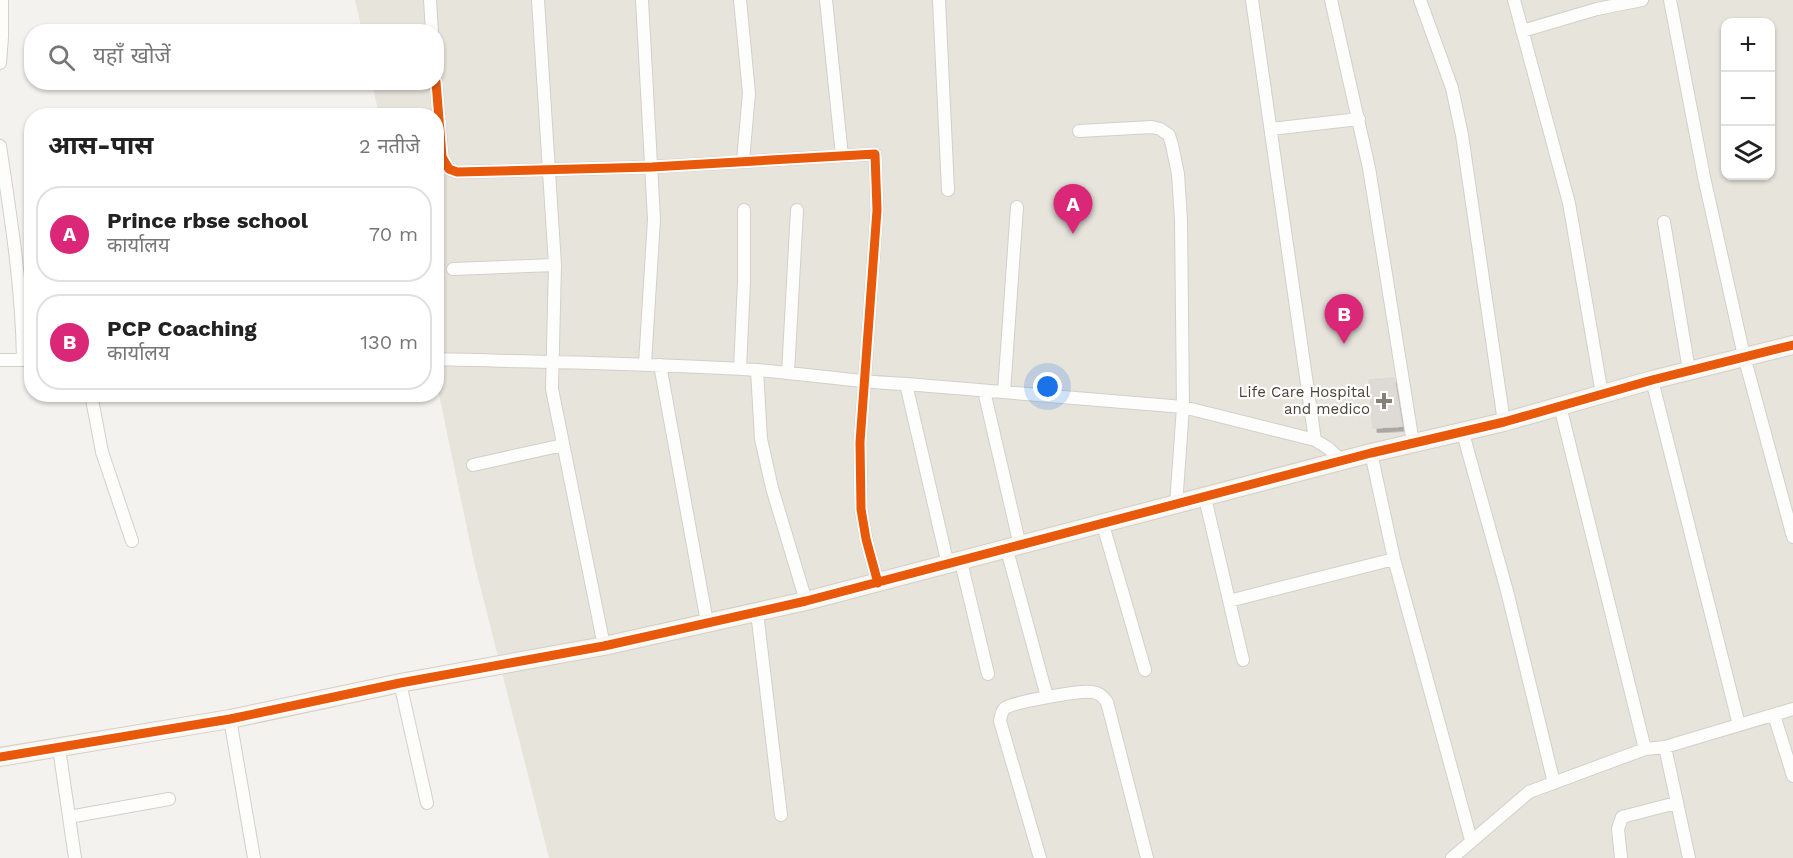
<!DOCTYPE html>
<html lang="hi">
<head>
<meta charset="utf-8">
<style>
  :root { --surface:#fff; --page:#f2f2f2; --text:#222; --muted:#767676; --line:#e0e0e0; --accent:#db2777 }
  body { margin:0; font-family:"Work Sans","Noto Sans Devanagari",sans-serif; background:var(--page); color:var(--text) }
  .controls { position:absolute; right:18px; top:18px; display:grid; overflow:hidden; border-radius:12px; box-shadow:0 2px 4px #0004 }
  .controls button { width:54px; height:54px; display:grid; place-items:center; padding:0; border:0; border-bottom:2px solid var(--line); background:var(--surface); color:var(--text); font:30px sans-serif }
  .you { position:absolute; left:1048px; top:387px; width:21px; height:21px; margin:-15px; border:4px solid #fff; border-radius:50%; background:#1a73e8; box-shadow:0 0 0 9px #1a73e833 }
  .badge { display:grid; place-items:center; width:39px; height:39px; border-radius:50%; background:var(--accent); color:#fff; font-size:20px; font-weight:700 }
  .pin { position:absolute; translate:-50% -50px; filter:drop-shadow(0 2px 3px #0008) }
  .pin::after { content:''; position:absolute; top:32px; width:21px; height:18px; background:inherit; clip-path:polygon(0 0,100% 0,50% 100%) }
  .list { margin:0; padding:0; list-style:none }
  h2 { display:flex; justify-content:space-between; align-items:center; height:78px; margin:0; padding:0 24px; font-size:26px }
  h2 small { font-size:20px; font-weight:400; color:var(--muted) }
  .list li { display:grid; grid-template-columns:39px 1fr auto; gap:18px; align-items:center; box-sizing:border-box; height:96px; margin:0 12px 12px; padding:0 12px; border:2px solid var(--line); border-radius:24px }
  .list b { display:block; font-size:22px; white-space:nowrap }
  .list p { margin:0; font-size:20px; white-space:nowrap; color:var(--muted) }
  .list em { font-size:20px; font-style:normal; color:var(--muted) }
  .icon { flex:none; width:33px; height:33px; fill:none; stroke:currentColor; stroke-width:2; stroke-linecap:round; stroke-linejoin:round }
  .map { position:relative; flex:none; width:1793px; height:858px; overflow:hidden }
  .search { position:absolute; background:var(--surface); box-shadow:0 2px 4px #0004; left:24px; top:24px; width:420px; height:66px; display:flex; align-items:center; gap:15px; box-sizing:border-box; padding:0 21px; border-radius:24px; color:var(--muted); font-size:22px }
  .panel { position:absolute; background:var(--surface); box-shadow:0 2px 4px #0004; left:24px; top:108px; width:420px; height:294px; border-radius:24px }
  .map>svg:first-child { display:block }
</style>
</head>
<body>
<div class="map">
<svg width="1793" height="858" viewBox="0 0 1793 858">
  <defs>
    <filter id="shadow"><feDropShadow dx="4.5" dy="4.5" stdDeviation="0" flood-color="#0004"/></filter>
  </defs>
  <rect width="100%" height="100%" fill="#f4f2ee"/>
  <path fill="#e7e4dc" fill-rule="evenodd" d="M 355,0 L 1793,0 L 1793,858 L 549,858 L 474,562 L 437,385 L 436,116 L 379,115 L 372,83 L 436,82 L 436,32 L 362,31 ZM 1726,22 L 1770,22 L 1770,176 L 1726,176 Z"/>
  <path fill="#dedbd6" stroke="#dcd9d4" stroke-width="1.5" filter="url(#shadow)" d="M 1394,378 L 1402,426 L 1373,428 L 1369,380 Z"/>
  <g fill="none" stroke-linecap="round" stroke-linejoin="round">
    <defs>
      <path id="street" d="M 430,0 L 432,32
        M 538,0 L 555,265 L 552,389 L 604,646
        M 642,0 L 654,219 L 645,364
        M 740,0 L 749,93 L 743,161
        M 826,0 L 842,156
        M 939,0 L 948,190
        M 1252,0 L 1315,440
        M 1331,0 L 1369,168 L 1413,443
        M 1420,0 L 1452,88 L 1462,135 L 1504,422
        M 1514,0 L 1569,203 L 1602,394
        M 1670,0 L 1704,177 L 1744,356 L 1793,537
        M 1522,31 L 1597,9 L 1642,0
        M 0,63 L 2,37 L 2,0
        M 436,82 L 442,157 L 449,169 L 457,172 L 652,167 L 875,154 L 877,210 L 860,442 L 861,509 L 866,539 L 878,583
        M 1271,129 L 1359,119
        M 1079,131 L 1152,127 L 1160,129 L 1169,135 L 1172,145 L 1178,174 L 1181,220 L 1183,407 L 1176,505
        M 0,146 C 11,218 22,288 23,360
        M 1664,222 L 1689,370
        M 453,269 L 555,265
        M 436,359 C 538,362 640,363 742,369 C 797,372 851,382 906,384 L 1183,407 L 1315,440 L 1328,448 L 1342,461
        M 0,360 L 30,360
        M 660,365 L 707,622
        M 740,369 L 744,281 L 744,210
        M 757,370 L 761,439 L 772,488 L 806,601
        M 788,373 L 797,210
        M 1652,380 L 1739,725
        M 906,384 L 948,565
        M 984,391 L 1020,546
        M 1004,392 L 1017,207
        M 91,394 L 102,452 L 132,541
        M 1560,406 L 1645,749
        M 1462,430 L 1507,591 L 1554,783
        M 1371,453 L 1394,559 L 1471,840
        M 473,465 L 563,445
        M 1205,498 L 1243,660
        M 1103,525 L 1145,670
        M 1007,550 L 1047,697
        M 961,562 L 988,674
        M 1229,601 L 1394,559
        M 757,612 L 781,815
        M 400,683 L 427,803
        M 1774,715 L 1793,776
        M 230,719 L 254,858
        M 1665,747 L 1689,858
        M 59,748 L 75,858
        M 69,817 L 169,799
        M 1040,858 L 1000,721 C 1001,716 1001,712 1005,708 C 1014,702 1081,690 1092,692 C 1100,693 1102,696 1107,702 L 1147,858
        M 1452,858 L 1529,792 L 1645,749 L 1665,747 L 1793,709
        M 1621,858 L 1618,829 L 1622,817 L 1676,803"/>
      <path id="secondary" d="M 0,757 L 230,719 L 400,683 L 604,646 L 806,601 L 1371,453 L 1504,422 L 1652,380 L 1793,345"/>
    </defs>
    <use href="#street" stroke="#d2d0cb" stroke-width="14"/>
    <use href="#secondary" stroke="#d3cfc5" stroke-width="20"/>
    <use href="#street" stroke="#fdfdfc" stroke-width="12"/>
    <use href="#secondary" stroke="#f7f6f1" stroke-width="18"/>
    <defs>
      <path id="cycleway" d="M 436,82 L 442,157 L 449,169 L 457,172 L 652,167 L 875,154 L 877,210 L 860,442 L 861,509 L 866,539 L 878,583
        M 0,757 L 230,719 L 400,683 L 604,646 L 806,601 L 1371,453 L 1504,422 L 1652,380 L 1793,345"/>
    </defs>
    <use href="#cycleway" stroke="#fff" stroke-width="13"/>
    <use href="#cycleway" stroke="#e8590c" stroke-width="9"/>
  </g>
  <path fill="#868178" stroke="#fff" stroke-width="2" d="M1381 392h6v6h6v6h-6v6h-6v-6h-6v-6h6z"/>
  <g text-anchor="middle" dominant-baseline="central" stroke-width="4.5" stroke-linejoin="round" paint-order="stroke">
    <g font-size="15" fill="#4b4439" stroke="#fff" text-anchor="end">
      <text x="1370" y="392">Life Care Hospital<tspan x="1370" dy="17">and medico</tspan></text>
    </g>
  </g>
</svg>
<div class="controls">
<button>+</button>
<button>−</button>
<button><svg class="icon" aria-label="layers" viewBox="0 0 24 24"><path d="M12 4l9 5-9 5-9-5zM3 14l9 5 9-5"/></svg></button>
</div>
<div class="you"></div>
<div class="pin badge" style="left:1073px;top:234px">A</div>
<div class="pin badge" style="left:1344px;top:344px">B</div>
<div class="search"><svg class="icon" aria-label="search" viewBox="0 0 24 24"><circle cx="10" cy="10" r="6"/><path d="M15 15l6 6"/></svg>यहाँ खोजें</div>
<section class="panel">
<h2>आस-पास<small>2 नतीजे</small></h2>
<ul class="list">
<li><span class="badge">A</span><div><b>Prince rbse school</b><p>कार्यालय</p></div><em>70 m</em></li>
<li><span class="badge">B</span><div><b>PCP Coaching</b><p>कार्यालय</p></div><em>130 m</em></li>
</ul>
</section>
</div>
</body>
</html>
